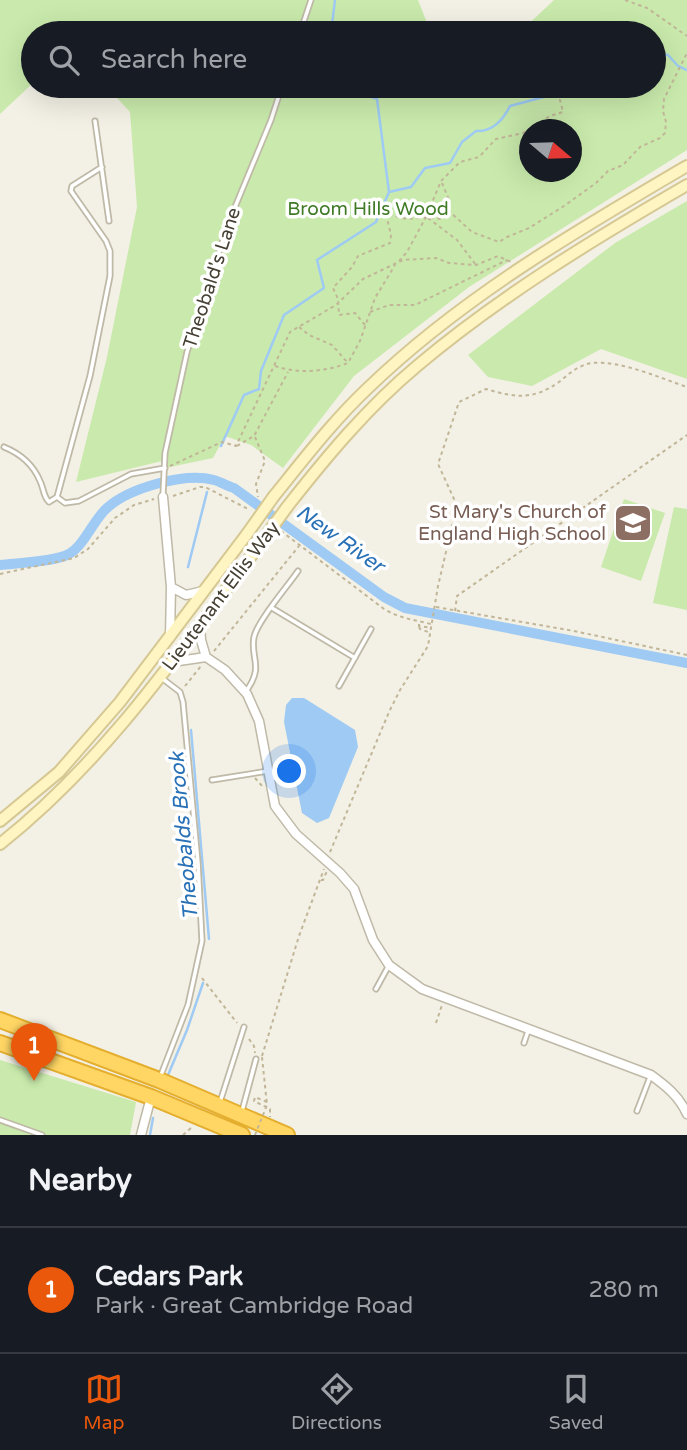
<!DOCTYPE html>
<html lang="en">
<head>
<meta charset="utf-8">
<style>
  :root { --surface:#171b24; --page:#20242c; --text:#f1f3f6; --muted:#9ea1a6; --line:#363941; --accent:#ea580c }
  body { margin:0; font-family:"Varela Round",sans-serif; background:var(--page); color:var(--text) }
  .compass { position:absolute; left:519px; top:119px; width:63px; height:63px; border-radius:50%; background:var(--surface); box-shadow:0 7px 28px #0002; rotate:109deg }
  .you { position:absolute; left:290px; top:772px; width:24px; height:24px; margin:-18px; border:5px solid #fff; border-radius:50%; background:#1a73e8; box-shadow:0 0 0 10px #1a73e833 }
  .badge { display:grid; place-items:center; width:46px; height:46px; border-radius:50%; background:var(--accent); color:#fff; font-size:23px; font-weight:700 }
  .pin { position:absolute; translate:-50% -58px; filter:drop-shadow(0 2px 4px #0008) }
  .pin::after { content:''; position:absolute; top:37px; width:24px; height:21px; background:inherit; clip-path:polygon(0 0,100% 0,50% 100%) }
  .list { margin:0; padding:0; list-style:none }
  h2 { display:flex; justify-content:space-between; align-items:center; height:91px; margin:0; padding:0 28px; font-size:30px }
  h2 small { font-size:23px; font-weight:400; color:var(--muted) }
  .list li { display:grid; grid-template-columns:46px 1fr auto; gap:21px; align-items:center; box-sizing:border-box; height:126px; padding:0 28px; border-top:2px solid var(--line) }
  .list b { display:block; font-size:26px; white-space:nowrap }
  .list p { margin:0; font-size:23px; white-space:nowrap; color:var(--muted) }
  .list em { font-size:23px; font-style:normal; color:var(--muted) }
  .icon { flex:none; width:38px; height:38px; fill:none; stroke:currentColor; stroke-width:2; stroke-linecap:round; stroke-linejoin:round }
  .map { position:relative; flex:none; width:687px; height:1135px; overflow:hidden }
  .search { position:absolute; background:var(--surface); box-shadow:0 7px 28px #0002; left:21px; right:21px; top:21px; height:77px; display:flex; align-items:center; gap:18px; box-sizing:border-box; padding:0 24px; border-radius:38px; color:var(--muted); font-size:26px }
  .sheet { height:217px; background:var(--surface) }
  nav { display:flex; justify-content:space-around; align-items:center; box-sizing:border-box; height:98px; border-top:2px solid var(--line); background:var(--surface); font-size:19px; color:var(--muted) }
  nav a { display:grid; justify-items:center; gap:4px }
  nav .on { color:var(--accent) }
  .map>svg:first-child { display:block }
</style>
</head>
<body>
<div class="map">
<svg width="687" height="1135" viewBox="0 0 687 1135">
  <rect width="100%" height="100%" fill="#f3f0e5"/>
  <path fill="#c9eaac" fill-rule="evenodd" d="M 0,0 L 418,0 L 431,33 L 33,33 L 33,83 L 0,114 Z
    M 554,0 L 687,0 L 687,150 L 469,287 L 354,376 L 283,468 L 251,445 L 225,436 L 213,458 L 165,468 L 162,461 L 76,482 L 107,357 L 137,207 L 130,112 L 106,86 L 654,86 L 654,33 L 519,33 ZM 530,130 L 572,130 L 572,172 L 530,172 Z
    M 687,201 L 687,379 L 601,349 L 532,386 L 488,377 L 468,355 L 615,243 Z
    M 624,499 L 665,513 L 641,581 L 601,567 Z
    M 674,507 L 687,509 L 687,610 L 653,603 Z
    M 0,1060 L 136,1102 L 130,1135 L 0,1135 Z"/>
  <path fill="#9ecaf3" d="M 292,698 L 304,698 L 355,730 L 358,747 L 329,818 L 317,823 L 302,813 L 284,722 L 286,705 Z"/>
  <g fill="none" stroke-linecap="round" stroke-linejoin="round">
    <path stroke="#9ecaf3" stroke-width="2.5" d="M 331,33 L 335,0
      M 654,54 L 668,55 L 678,66 L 687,70
      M 344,86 L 377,99 L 389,192
      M 221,446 L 244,395 L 259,389 L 261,371 L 284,315 L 324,288 L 317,260 L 376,222 L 389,192 L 411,187 L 425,168 L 450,163 L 462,142 L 476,131 C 493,132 503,120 510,106 L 551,95 L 556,86
      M 188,567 L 207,492
      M 191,730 L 209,939
      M 168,1075 L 187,1030 L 203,983
      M 150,1135 L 153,1118"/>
    <path stroke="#9ecaf3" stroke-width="10" d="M 0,565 C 18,563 54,562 69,554 C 84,546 94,519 107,508 C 129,488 185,472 214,480 C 221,482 227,486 234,488 L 384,597 L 405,608 L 687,663"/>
    <defs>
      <path id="lane" d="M 300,33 L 311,0
        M 95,121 L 109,221
        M 4,447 C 21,454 33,464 40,481 C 44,489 43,496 49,502 L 57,497
        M 163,495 L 165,453 L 187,352 L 228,224 L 271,120 L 282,86
        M 57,497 L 90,376 L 110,276 L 110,251 L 106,241 L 71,191 L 72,186 L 102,167
        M 57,497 L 65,503 L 79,501 L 131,474 L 165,468
        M 272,608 L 355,658
        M 339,686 L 371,629
        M 247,690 C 264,666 250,658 254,637 C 258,620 288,586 298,571
        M 212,780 L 268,771
        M 376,989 L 388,967
        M 524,1043 L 528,1031
        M 161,1075 L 188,1005 L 202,941 L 198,863 L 183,702 L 180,692 L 163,679
        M 220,1102 L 244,1027
        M 242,1111 L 256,1059
        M 637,1111 L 650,1077
        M 0,1120 L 42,1135"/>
      <path id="street" d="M 163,497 L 171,587 L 170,637
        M 171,587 L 186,595 L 203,591
        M 200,624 L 201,640 L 206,657 L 225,670 L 247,694 L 259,721 L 275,806 L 296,834 L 340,873 L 354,889 L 373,940 L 389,965 L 422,989 L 651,1075 C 666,1086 679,1096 687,1114
        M 172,662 L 206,657
        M 141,1135 L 151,1097"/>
      <path id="secondary" d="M 274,496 C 304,459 333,421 368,388 C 461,298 576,231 687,166
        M 287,507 C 327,456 368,407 417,366 C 500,296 594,239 687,185
        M 0,821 L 59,772 L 120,702 L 247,534
        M 0,844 C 105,761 180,651 260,544"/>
      <path id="highway" d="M 0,1020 L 159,1080 L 287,1135
        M 0,1043 L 151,1097 L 242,1135"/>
    </defs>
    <use href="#lane" stroke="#bfb9a7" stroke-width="7"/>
    <use href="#street" stroke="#bfb9a7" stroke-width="11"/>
    <use href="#secondary" stroke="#d6c893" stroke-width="14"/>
    <use href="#highway" stroke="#e4ae2f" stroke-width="18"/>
    <path stroke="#c1b698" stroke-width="2" stroke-dasharray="3.5 3.5" stroke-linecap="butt" d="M 625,0 L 647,8 L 687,36
      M 601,86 L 617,90 L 623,86
      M 442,183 L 449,200 L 449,211 L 472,232 L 499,242 L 507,237 L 529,228 L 564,206 L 596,183 L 608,171 L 623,165 L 640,147 L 660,138 L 665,133 L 666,122 L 663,111 L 664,99 L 687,53
      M 428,218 L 457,240 L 476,265
      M 399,261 L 407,252 L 426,217 L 441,181 L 460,162 L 479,157 L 496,139 L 523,133 L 550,116 L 563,112 L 560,100 L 568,86
      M 370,312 L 389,305 L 415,305 L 507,260
      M 365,325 L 355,313 L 339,315 L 338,299 L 333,288 L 352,267 L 358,256 L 390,243 L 391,235 L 386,214 L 407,219 L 426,217 L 441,219 L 449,212
      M 299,327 L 309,335 L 332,345 L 347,362
      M 275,366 C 299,374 324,372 348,363 L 360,341 L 375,298 L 395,265
      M 255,437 L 265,461 L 256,484 L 258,497
      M 237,446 L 254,436 L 288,372
      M 170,466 L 222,442 L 236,446 L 290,332 L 336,305 L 363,279 L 403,260 L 436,258 L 449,263 L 476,265 L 498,256 L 511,262
      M 173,496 L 200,487 L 205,487 L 248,509
      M 281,531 L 384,609 C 399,618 414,620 431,624
      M 0,574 L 74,558 L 88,549 L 115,518 L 134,505 L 154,499
      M 436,607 L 574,631 L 687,655
      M 455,611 L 457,596 L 687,435
      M 419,624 L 419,626 L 432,628
      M 419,627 L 420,629 L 431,633
      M 214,651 L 299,546
      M 185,686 L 201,666
      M 255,778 L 263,787
      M 330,852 L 389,712 L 400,690 L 428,646 L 438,586 L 456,509 L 454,499 L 438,464 L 459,402 L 486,389 C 516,398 533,400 559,382 C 569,374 578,365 592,363 C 620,360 660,378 687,387
      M 321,880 L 323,880 L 327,871
      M 202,978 L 237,1023
      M 436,1023 L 442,1005
      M 249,1039 L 254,1046 L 255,1053
      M 262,1056 L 299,936 L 324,869
      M 267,1102 L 255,1097 L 254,1101 L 270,1109 L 270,1117
      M 183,1135 L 191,1128"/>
    <use href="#lane" stroke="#fff" stroke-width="3.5"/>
    <use href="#street" stroke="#fff" stroke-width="8"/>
    <use href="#secondary" stroke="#fff5c3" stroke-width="10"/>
    <use href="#highway" stroke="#ffd664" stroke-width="14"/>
    <defs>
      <path id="secondary-bridge" d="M 247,534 L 274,496
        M 260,544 L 287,507"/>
    </defs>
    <use href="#secondary-bridge" stroke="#d6c893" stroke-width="14" stroke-linecap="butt"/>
    <path stroke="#c1b698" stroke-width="2" stroke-dasharray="3.5 3.5" stroke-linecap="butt" d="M 255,1135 L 267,1105 L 262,1057"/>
    <use href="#secondary-bridge" stroke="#fff5c3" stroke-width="10"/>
  </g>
  <defs>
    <symbol id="school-square" viewBox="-11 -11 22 22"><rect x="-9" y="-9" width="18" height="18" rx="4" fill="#8d6e63" stroke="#fff"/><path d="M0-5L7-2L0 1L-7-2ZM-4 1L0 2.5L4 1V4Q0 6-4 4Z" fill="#fff"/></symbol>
  </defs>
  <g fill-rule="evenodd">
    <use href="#school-square" x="611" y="501" width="44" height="44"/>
  </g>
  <g text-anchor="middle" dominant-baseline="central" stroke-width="7" stroke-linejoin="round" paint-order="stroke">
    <g font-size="19" fill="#3f7a25" stroke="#fff">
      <text x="368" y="209">Broom Hills Wood</text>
    </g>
    <g font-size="19" fill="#464034" stroke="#fff">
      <text transform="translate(212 278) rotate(-72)">Theobald's Lane</text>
      <text transform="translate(221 596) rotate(-53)">Lieutenant Ellis Way</text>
    </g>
    <g font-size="19" fill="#785e54" stroke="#fff" text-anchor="end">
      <text x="606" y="512">St Mary's Church of<tspan x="606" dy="22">England High School</tspan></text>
    </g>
    <g font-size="21" font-style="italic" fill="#2971b6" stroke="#fff">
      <text transform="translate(340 539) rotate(35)">New River</text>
      <text transform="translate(184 836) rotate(-95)">Theobalds Brook</text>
    </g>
  </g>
</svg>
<svg class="compass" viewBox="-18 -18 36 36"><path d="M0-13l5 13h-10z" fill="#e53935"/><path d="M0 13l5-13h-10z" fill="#9ea1a6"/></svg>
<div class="you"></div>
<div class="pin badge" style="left:34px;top:1081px">1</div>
<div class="search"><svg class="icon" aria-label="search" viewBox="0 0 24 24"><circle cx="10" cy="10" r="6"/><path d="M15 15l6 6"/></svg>Search here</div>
</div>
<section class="sheet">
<h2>Nearby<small></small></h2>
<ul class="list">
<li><span class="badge">1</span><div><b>Cedars Park</b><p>Park · Great Cambridge Road</p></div><em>280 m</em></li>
</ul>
</section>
<nav>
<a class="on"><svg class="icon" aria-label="map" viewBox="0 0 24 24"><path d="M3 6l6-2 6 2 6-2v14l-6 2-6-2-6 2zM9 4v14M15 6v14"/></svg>Map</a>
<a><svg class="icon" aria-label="directions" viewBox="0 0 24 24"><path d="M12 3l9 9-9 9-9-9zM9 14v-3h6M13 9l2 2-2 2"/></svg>Directions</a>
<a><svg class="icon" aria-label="saved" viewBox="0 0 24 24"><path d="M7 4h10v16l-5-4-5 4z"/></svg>Saved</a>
</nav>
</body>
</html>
